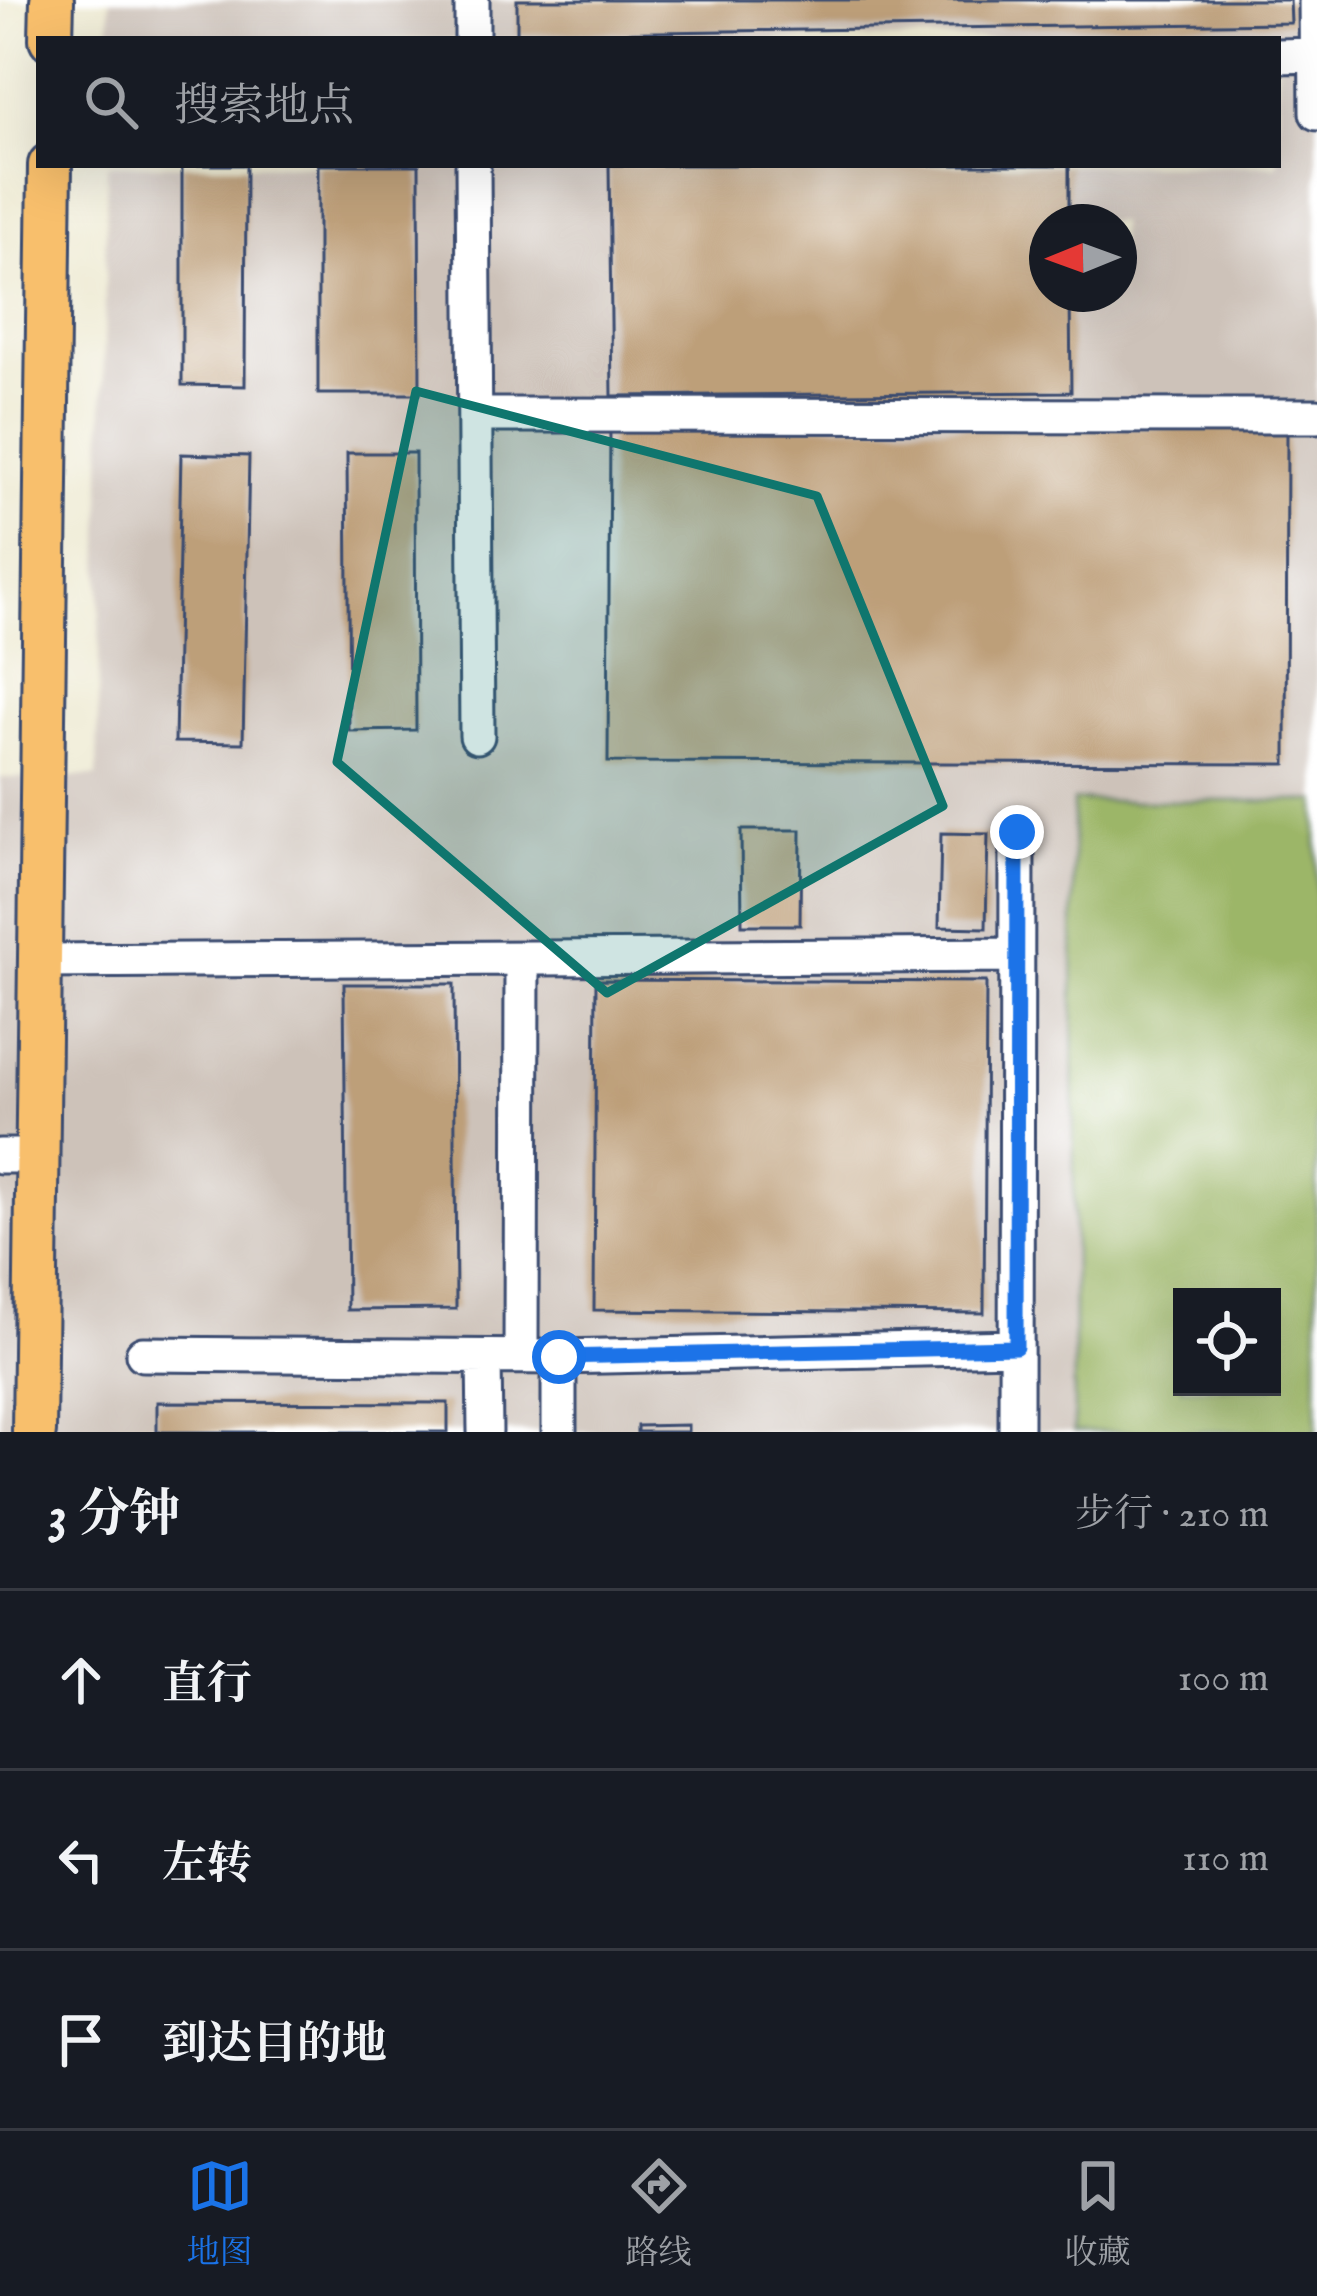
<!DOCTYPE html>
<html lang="zh">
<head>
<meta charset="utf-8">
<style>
  :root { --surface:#171b24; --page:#20242c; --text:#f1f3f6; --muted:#9ea1a6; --line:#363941; --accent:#1a73e8 }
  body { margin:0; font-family:"IM FELL English","Noto Serif SC",serif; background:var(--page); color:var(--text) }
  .controls { position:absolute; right:36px; bottom:36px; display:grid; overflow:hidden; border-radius:0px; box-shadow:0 12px 48px #0002 }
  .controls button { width:108px; height:108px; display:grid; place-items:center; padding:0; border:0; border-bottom:3px solid var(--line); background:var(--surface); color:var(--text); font:60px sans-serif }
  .compass { position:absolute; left:1029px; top:204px; width:108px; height:108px; border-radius:50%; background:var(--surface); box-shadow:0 12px 48px #0002; rotate:269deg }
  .stop { position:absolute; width:36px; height:36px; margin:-27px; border:9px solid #1a73e8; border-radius:50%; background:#fff }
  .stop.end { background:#1a73e8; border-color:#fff; box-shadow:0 3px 12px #0008 }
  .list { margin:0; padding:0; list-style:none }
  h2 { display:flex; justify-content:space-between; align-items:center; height:156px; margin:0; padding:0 48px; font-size:51px }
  h2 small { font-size:39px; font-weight:400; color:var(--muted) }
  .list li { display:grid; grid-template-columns:78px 1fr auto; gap:36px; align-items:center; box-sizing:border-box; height:180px; padding:0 48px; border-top:3px solid var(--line) }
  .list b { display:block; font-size:45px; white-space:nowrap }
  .list em { font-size:39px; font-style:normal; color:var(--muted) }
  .icon { flex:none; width:66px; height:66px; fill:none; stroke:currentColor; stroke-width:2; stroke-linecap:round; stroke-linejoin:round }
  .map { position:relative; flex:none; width:1317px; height:1432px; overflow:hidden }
  .search { position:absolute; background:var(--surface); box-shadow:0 12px 48px #0002; left:36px; right:36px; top:36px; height:132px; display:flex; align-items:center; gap:30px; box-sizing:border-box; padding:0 42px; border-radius:0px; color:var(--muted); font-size:45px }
  .sheet { height:696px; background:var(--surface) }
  nav { display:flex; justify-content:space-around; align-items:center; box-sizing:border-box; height:168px; border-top:3px solid var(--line); background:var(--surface); font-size:33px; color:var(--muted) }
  nav a { display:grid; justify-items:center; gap:6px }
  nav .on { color:var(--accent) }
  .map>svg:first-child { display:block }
</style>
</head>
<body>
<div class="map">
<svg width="1317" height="1432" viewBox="0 0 1317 1432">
  <rect width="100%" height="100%" fill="#fff"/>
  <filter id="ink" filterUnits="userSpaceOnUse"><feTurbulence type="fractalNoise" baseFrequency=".00833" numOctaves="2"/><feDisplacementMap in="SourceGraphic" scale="24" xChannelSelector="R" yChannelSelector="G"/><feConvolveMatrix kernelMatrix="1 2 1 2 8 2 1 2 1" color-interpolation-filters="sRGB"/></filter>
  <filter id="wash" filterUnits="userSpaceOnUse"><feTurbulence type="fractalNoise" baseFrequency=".004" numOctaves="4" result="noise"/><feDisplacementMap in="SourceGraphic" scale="48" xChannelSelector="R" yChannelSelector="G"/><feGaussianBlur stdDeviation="2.7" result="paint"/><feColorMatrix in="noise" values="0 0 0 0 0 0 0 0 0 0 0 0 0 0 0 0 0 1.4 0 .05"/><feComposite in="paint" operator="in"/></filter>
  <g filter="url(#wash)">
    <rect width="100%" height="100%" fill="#ede9d0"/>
    <path fill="#cdc2b9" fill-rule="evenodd" d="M 110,0 L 1317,0 L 1317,1432 L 0,1432 L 0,778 L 97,776 L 107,165 L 1278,165 L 1278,39 L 109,39 ZM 1047,222 L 1119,222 L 1119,294 L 1047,294 ZM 1182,1297 L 1272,1297 L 1272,1387 L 1182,1387 Z"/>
    <path fill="#9cb667" stroke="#5c7262" stroke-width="3" fill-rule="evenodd" d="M 1073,801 L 1317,801 L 1317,1432 L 1074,1432 ZM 1182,1297 L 1272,1297 L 1272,1387 L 1182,1387 Z"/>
    <g id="blocks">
      <path fill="#bd9f79" d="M 517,0 L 1290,0 L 1291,23 L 517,34 Z
        M 182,165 L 246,165 L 245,386 L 182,385 Z
        M 318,165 L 419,165 L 420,394 L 318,394 Z
        M 609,165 L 1069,165 L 1069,222 L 1047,222 L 1047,294 L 1070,294 L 1071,392 L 612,396 Z
        M 610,425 L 1287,428 L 1286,764 L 608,762 Z
        M 347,453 L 415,453 L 416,730 L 349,731 Z
        M 181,454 L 249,456 L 243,743 L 175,742 Z
        M 741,830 L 801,830 L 800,925 L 742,925 Z
        M 941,833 L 988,834 L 986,928 L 939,927 Z
        M 596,980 L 986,982 L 984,1313 L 594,1310 Z
        M 344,984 L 454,984 L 456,1309 L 347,1310 Z
        M 157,1402 L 448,1403 L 448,1432 L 157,1432 Z
        M 688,1425 L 688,1432 L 637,1432 L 637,1426 Z"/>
    </g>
  </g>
  <g filter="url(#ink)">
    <use href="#blocks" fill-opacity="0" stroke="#3a4b6f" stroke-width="3"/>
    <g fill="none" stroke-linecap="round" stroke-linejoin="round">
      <defs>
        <path id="minor" d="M 472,0 L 472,39
          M 1316,0 L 1317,113
          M 1278,56 L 1316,55
          M 473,165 L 477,736
          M 475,415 L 1317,416
          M 40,961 L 1017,955
          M 0,1156 L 37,1156
          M 143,1354 L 559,1357 L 1016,1347
          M 521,1356 L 522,959
          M 484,1357 L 485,1432
          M 559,1357 L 559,1432
          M 1016,1432 L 1017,832"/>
        <path id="major" d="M 51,39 L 52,0
          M 34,1432 L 50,165"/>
      </defs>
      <use href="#minor" stroke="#3a4b6f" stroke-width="39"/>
      <use href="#major" stroke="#3a4b6f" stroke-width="48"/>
      <use href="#minor" stroke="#fff" stroke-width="33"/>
      <use href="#major" stroke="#f8bf6c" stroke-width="42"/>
    </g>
  </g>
  <g fill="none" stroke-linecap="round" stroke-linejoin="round" filter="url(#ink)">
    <path stroke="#1a73e8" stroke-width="15" d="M 559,1357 L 1016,1347 L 1017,832"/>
  </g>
  <path fill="#0f766e" fill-opacity="0.2" stroke="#0f766e" stroke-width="9" stroke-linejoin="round" d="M 416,391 L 817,496 L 943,806 L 607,993 L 337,762 Z"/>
</svg>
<div class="controls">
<button><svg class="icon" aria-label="locate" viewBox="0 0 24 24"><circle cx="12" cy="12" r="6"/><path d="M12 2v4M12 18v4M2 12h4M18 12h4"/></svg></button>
</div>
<svg class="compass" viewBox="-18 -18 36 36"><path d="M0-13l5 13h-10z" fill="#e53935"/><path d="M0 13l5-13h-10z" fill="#9ea1a6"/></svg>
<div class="stop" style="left:559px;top:1357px"></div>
<div class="stop end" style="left:1017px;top:832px"></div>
<div class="search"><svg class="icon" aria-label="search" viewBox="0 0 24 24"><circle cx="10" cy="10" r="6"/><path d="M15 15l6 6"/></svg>搜索地点</div>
</div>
<section class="sheet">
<h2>3 分钟<small>步行 · 210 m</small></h2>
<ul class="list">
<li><svg class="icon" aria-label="ahead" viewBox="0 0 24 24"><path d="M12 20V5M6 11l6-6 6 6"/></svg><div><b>直行</b></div><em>100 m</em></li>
<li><svg class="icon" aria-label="left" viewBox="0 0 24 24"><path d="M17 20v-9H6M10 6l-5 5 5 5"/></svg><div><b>左转</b></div><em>110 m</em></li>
<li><svg class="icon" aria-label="arrive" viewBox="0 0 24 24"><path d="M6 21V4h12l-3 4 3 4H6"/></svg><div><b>到达目的地</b></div></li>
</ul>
</section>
<nav>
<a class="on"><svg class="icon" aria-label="map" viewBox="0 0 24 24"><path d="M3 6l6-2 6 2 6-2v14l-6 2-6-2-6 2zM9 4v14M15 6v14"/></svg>地图</a>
<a><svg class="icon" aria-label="directions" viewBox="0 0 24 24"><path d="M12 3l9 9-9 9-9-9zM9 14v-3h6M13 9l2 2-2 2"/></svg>路线</a>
<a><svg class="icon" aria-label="saved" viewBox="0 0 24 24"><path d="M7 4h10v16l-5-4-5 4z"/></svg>收藏</a>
</nav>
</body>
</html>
